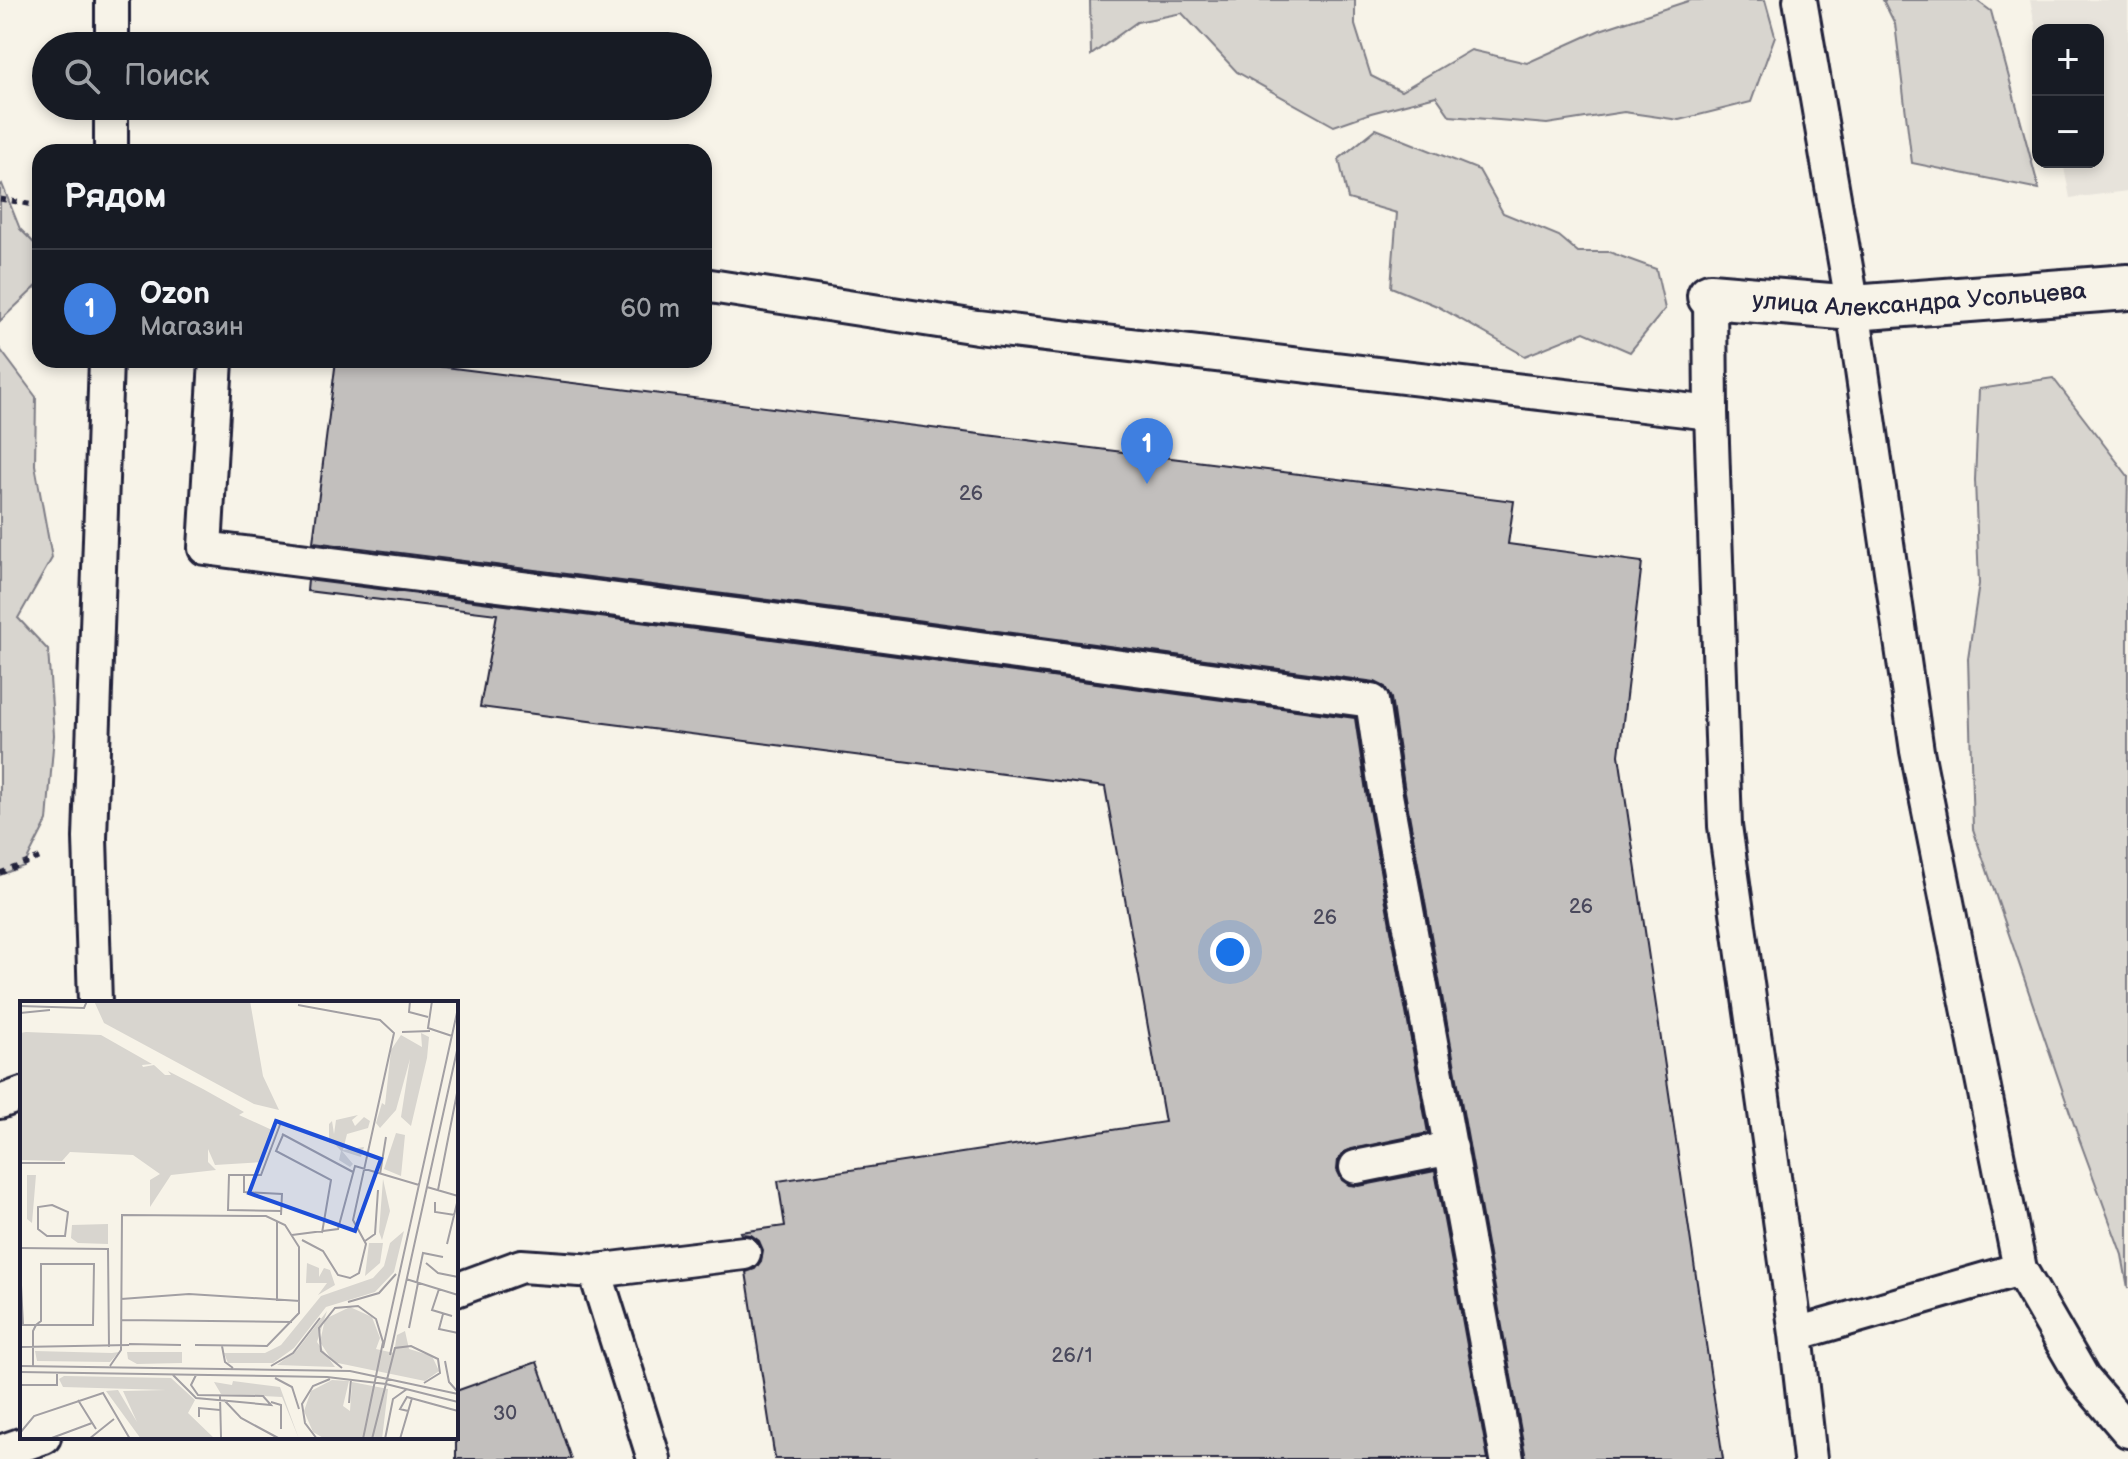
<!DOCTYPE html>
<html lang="ru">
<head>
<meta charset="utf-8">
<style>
  :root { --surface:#171b24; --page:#242831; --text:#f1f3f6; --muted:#9ea1a6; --line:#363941; --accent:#d93025 }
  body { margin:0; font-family:"Balsamiq Sans",sans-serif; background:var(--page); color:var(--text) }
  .controls { position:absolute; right:24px; top:24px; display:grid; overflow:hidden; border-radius:16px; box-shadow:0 4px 12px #0003 }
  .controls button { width:72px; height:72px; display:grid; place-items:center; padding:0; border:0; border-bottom:2px solid var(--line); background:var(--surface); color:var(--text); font:40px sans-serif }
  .you { position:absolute; left:1230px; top:952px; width:28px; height:28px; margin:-20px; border:6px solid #fff; border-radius:50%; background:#1a73e8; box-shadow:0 0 0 12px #1a73e833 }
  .badge { display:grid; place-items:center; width:52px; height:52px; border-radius:50%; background:var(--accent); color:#fff; font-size:26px; font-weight:700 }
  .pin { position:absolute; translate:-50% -66px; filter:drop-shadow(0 2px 4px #0008) }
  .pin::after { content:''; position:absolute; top:42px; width:28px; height:24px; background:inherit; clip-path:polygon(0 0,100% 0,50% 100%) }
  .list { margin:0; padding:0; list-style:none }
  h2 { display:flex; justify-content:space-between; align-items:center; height:104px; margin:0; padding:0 32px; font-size:34px }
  h2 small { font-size:26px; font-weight:400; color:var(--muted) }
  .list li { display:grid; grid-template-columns:52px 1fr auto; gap:24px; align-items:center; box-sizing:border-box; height:120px; padding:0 32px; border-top:2px solid var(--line) }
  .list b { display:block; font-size:30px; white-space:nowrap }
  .list p { margin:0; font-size:26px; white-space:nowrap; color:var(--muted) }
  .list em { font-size:26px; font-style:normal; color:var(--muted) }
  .icon { flex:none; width:44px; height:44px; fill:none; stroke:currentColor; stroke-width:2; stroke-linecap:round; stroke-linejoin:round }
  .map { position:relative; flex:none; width:2128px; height:1459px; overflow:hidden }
  .search { position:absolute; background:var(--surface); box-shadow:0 4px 12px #0003; left:32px; top:32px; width:680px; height:88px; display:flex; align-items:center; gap:20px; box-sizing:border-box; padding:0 28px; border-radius:44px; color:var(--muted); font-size:30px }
  .panel { position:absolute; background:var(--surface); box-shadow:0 4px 12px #0003; left:32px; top:144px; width:680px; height:224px; border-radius:24px }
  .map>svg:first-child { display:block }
</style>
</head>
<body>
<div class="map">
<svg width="2128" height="1459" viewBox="0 0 2128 1459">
  <rect width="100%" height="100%" fill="#f7f3e8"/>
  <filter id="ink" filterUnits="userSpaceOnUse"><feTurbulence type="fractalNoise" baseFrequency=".0125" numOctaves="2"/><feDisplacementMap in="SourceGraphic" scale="16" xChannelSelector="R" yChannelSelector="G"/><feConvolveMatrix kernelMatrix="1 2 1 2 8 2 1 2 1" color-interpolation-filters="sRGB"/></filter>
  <g filter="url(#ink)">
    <path fill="#e7e3db" d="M 2030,0 L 2128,0 L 2128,191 L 2070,198 L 2063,162 L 2098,162 L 2098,30 L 2038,30 L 2038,38 Z"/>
    <path fill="#d8d5cf" stroke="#7d7c85" stroke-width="2" d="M 1090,0 L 1355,0 L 1355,25 L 1371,76 L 1401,91 L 1471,50 L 1527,63 L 1600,30 L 1691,0 L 1765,0 L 1775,36 L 1751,102 L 1679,120 L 1624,112 L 1547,124 L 1450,116 L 1436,96 L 1371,113 L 1334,126 L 1237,72 L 1182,13 L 1137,22 L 1091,55 Z
      M 1883,0 L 1976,0 L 1991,11 L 2039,189 L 1912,163 L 1895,24 Z
      M 1376,129 L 1479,170 L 1503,213 L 1559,236 L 1578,252 L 1609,252 L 1656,269 L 1665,309 L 1630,352 L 1584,332 L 1525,356 L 1437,306 L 1391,287 L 1397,213 L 1348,199 L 1339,159 Z
      M 2,184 L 20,229 L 40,249 L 40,283 L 0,321 L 0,186 Z
      M 0,349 L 36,397 L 35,465 L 52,558 L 18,618 L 48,650 L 54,735 L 47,821 L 24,866 L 0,875 Z
      M 2053,378 L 2128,476 L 2126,570 L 2128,581 L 2128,1288 L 2122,1255 L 2077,1133 L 1973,829 L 1968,658 L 1979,584 L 1975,480 L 1979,389 Z"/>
    <path fill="#c2bfbd" stroke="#22223b" stroke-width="2" d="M 336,360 L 390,360 L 1514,501 L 1508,544 L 1642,562 L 1619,755 L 1723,1459 L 1526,1459 L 1405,792 L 1391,698 L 1385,687 L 1375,682 L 739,596 L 313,542 Z
      M 308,580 L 734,634 L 1355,718 L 1367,798 L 1428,1133 L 1352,1149 L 1344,1152 L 1338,1160 L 1337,1170 L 1342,1180 L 1349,1185 L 1359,1186 L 1435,1171 L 1488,1459 L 775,1459 L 746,1272 L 755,1269 L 761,1261 L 763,1250 L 759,1241 L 751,1235 L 741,1234 L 740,1232 L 785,1226 L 778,1181 L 1165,1122 L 1105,787 L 480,707 L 497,614 L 307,591 Z
      M 537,1362 L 571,1459 L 456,1459 L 456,1391 Z"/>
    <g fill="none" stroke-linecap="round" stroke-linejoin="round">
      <defs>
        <path id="service" d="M 1800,0 L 1853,308 L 1917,751 L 2020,1269 L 2083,1378 L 2128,1431
          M 112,46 L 112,0
          M 111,152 L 111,106
          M 704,285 L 977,327 L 1711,413
          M 1710,296 L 1711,413 L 1725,826 L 1796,1334 L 1810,1459
          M 216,360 L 205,548 L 736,615 L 1372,701 L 1386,795 L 1507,1459
          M 95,1003 L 90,838 L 106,360
          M 0,1102 L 22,1094
          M 1356,1167 L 1451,1148
          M 595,1271 L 744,1253
          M 456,1290 L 521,1266 L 595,1271 L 654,1459
          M 1796,1334 L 2020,1269
          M 0,1452 L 44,1437"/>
        <g id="minor">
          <path id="s1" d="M 1710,296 L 1853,308 L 2128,287"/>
        </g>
      </defs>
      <use href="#service" stroke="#22223b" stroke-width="38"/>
      <use href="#minor" stroke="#22223b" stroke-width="50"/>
      <path stroke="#22223b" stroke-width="5" stroke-dasharray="6 6" stroke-linecap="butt" d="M 0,199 L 40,206
        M 0,873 L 44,856"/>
      <use href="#service" stroke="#f7f3e8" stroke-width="32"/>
      <use href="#minor" stroke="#f7f3e8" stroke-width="44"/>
    </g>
  </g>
  <g text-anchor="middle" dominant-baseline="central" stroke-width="6" stroke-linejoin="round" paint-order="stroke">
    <g font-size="20" fill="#4a495c">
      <text x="971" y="494">26</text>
      <text x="1581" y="907">26</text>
      <text x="1325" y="918">26</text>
      <text x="1072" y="1356">26/1</text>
      <text x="505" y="1414">30</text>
    </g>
    <g font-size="24" fill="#22223b" stroke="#f7f3e8">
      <text stroke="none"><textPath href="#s1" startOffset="210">улица Александра Усольцева</textPath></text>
    </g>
  </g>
  <g transform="translate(20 1001)">
    <rect width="438" height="438" fill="#f7f3e8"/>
    <path d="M 74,0 L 230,0 L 243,75 L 259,109 L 234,103 L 84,22 ZM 6,31 L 81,34 L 132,63 L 122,64 L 123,66 L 134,64 L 145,74 L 151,74 L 148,70 L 183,88 L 224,111 L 219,114 L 252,129 L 243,161 L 195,164 L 188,148 L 188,161 L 196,169 L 151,174 L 130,206 L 130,179 L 140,173 L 113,154 L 50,151 L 42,160 L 0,159 L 0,32 ZM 401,32 L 409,36 L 407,57 L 391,125 L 381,116 L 390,58 L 376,109 L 360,127 L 356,122 L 362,102 L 365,104 L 371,49 L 381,34 L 402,46 ZM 338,114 L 332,119 L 335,125 L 344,116 L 350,120 L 348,127 L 327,133 L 323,149 L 344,146 L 341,156 L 322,150 L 333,163 L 330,166 L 319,159 L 321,150 L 314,142 L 309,142 L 309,123 L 312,120 L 314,133 L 316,119 ZM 376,132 L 385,134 L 381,175 L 364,168 ZM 7,174 L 16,174 L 12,222 L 7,218 ZM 363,178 L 370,210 L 362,239 L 359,231 ZM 88,223 L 88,243 L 58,242 L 51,237 L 52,224 ZM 384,230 L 374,271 L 355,291 L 306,306 L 274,347 L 253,362 L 208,362 L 204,352 L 245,352 L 261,344 L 301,295 L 353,277 L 364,265 L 370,242 ZM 349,242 L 363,242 L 360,262 L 345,275 ZM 287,262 L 299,267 L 299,276 L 304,267 L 310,269 L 315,284 L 298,294 L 307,282 L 286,282 ZM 330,306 L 352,316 L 360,337 L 356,348 L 374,352 L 377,334 L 385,330 L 389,348 L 412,355 L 419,370 L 405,380 L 313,361 L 300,341 L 305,318 ZM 307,310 L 297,341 L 315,366 L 257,364 L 277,349 ZM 15,350 L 92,352 L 99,351 L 90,361 L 17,360 ZM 107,351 L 162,351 L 162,362 L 117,363 L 108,358 ZM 44,375 L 151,377 L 175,399 L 168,412 L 195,438 L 121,438 L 86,390 L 98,389 L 117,421 L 103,390 L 146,389 L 43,386 L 39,378 ZM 312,379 L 329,380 L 323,405 L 330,410 L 332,381 L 368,388 L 362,438 L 305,438 L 293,431 L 284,410 L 291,390 ZM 213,380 L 260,386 L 279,438 L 262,396 L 201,393 L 194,381 L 212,384 Z" fill="#d8d5cf"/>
    <path fill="none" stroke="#a29fa3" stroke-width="2" d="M 390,0 L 389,11 L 408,16M 412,0 L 408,27 L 432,35M 278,4 L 360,19 L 374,32 L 333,219 L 346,243 L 339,272 L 330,277 L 318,274 L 303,250 L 282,239M 0,5 L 64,7 L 67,0M 0,12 L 30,9M 382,31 L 410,30M 261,121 L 241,174 L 209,174 L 208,209 L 261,210M 262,133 L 333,171M 263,134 L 256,150 L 311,179 L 302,232M 0,162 L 45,162M 360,173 L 366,136M 224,174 L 224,191 L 262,193 L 261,214M 407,186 L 438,195M 0,187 L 0,225M 418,189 L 438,87M 415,201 L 415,211 L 435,214M 32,204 L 48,211 L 45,235 L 27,235 L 18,228 L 18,206 ZM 272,234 L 318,228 L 335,165 L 399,184M 345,240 L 355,233 L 358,189M 427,243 L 438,198M 0,247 L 88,248 L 89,346M 406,262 L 418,272 L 438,276M 0,264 L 3,324M 386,278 L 438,294M 397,281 L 403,252 L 423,256M 419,288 L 412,309 L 432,315M 101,298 L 169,293 L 280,300M 257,300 L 257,220M 328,301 L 359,292 L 376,273M 423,313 L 419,328 L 438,332M 101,319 L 272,321M 0,324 L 73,324 L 74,263 L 21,263 L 21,320 L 16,324 L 13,330 L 13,366M 389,327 L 398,282M 109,343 L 161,344M 202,345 L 205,361 L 213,367M 0,346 L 109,344M 363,347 L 438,7M 370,354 L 438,45M 425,360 L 429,381 L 437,390M 0,365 L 330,370 L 438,393M 90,365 L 101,349 L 102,214 L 246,215 L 265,224 L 279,246 L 279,312 L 247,345 L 175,344M 251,365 L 273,352 L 300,317M 322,367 L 301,350 L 299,327 L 315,307 L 338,305 L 356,318 L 363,341 L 343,438M 0,371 L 307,376 L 366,383 L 438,401M 153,374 L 176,397 L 251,404 L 243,395 L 178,394 L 171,384 L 176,374M 255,377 L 272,386 L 279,408M 0,384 L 37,384 L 37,372M 200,395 L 201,436M 58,399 L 76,428M 204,399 L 221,417 L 260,438M 251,401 L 261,404 L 261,428M 329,402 L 331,378M 388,410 L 380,408 L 387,396 L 438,410M 179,416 L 179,407 L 200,409M 0,432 L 14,415 L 83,392 L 110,438M 29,438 L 72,422M 69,438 L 94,418M 297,438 L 285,422 L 282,403 L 293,385 L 310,378M 352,438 L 375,347 L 391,345 L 418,358 L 420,372 L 404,382M 365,438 L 373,398 L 387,388M 380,438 L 392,397"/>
    <path fill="#1d4ed8" fill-opacity="0.15" stroke="#1d4ed8" stroke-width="4" d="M 256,120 L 361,158 L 335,230 L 229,192 Z"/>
    <rect width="438" height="438" fill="none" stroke="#22223b" stroke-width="4"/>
  </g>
</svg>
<div class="controls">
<button>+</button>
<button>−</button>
</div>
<div class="you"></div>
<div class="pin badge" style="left:1147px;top:484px;background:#3f7fe0">1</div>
<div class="search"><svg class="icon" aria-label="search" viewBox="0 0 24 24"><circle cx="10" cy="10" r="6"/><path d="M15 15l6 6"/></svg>Поиск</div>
<section class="panel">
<h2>Рядом<small></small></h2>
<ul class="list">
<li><span class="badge" style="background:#3f7fe0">1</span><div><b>Ozon</b><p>Магазин</p></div><em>60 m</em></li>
</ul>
</section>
</div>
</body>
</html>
